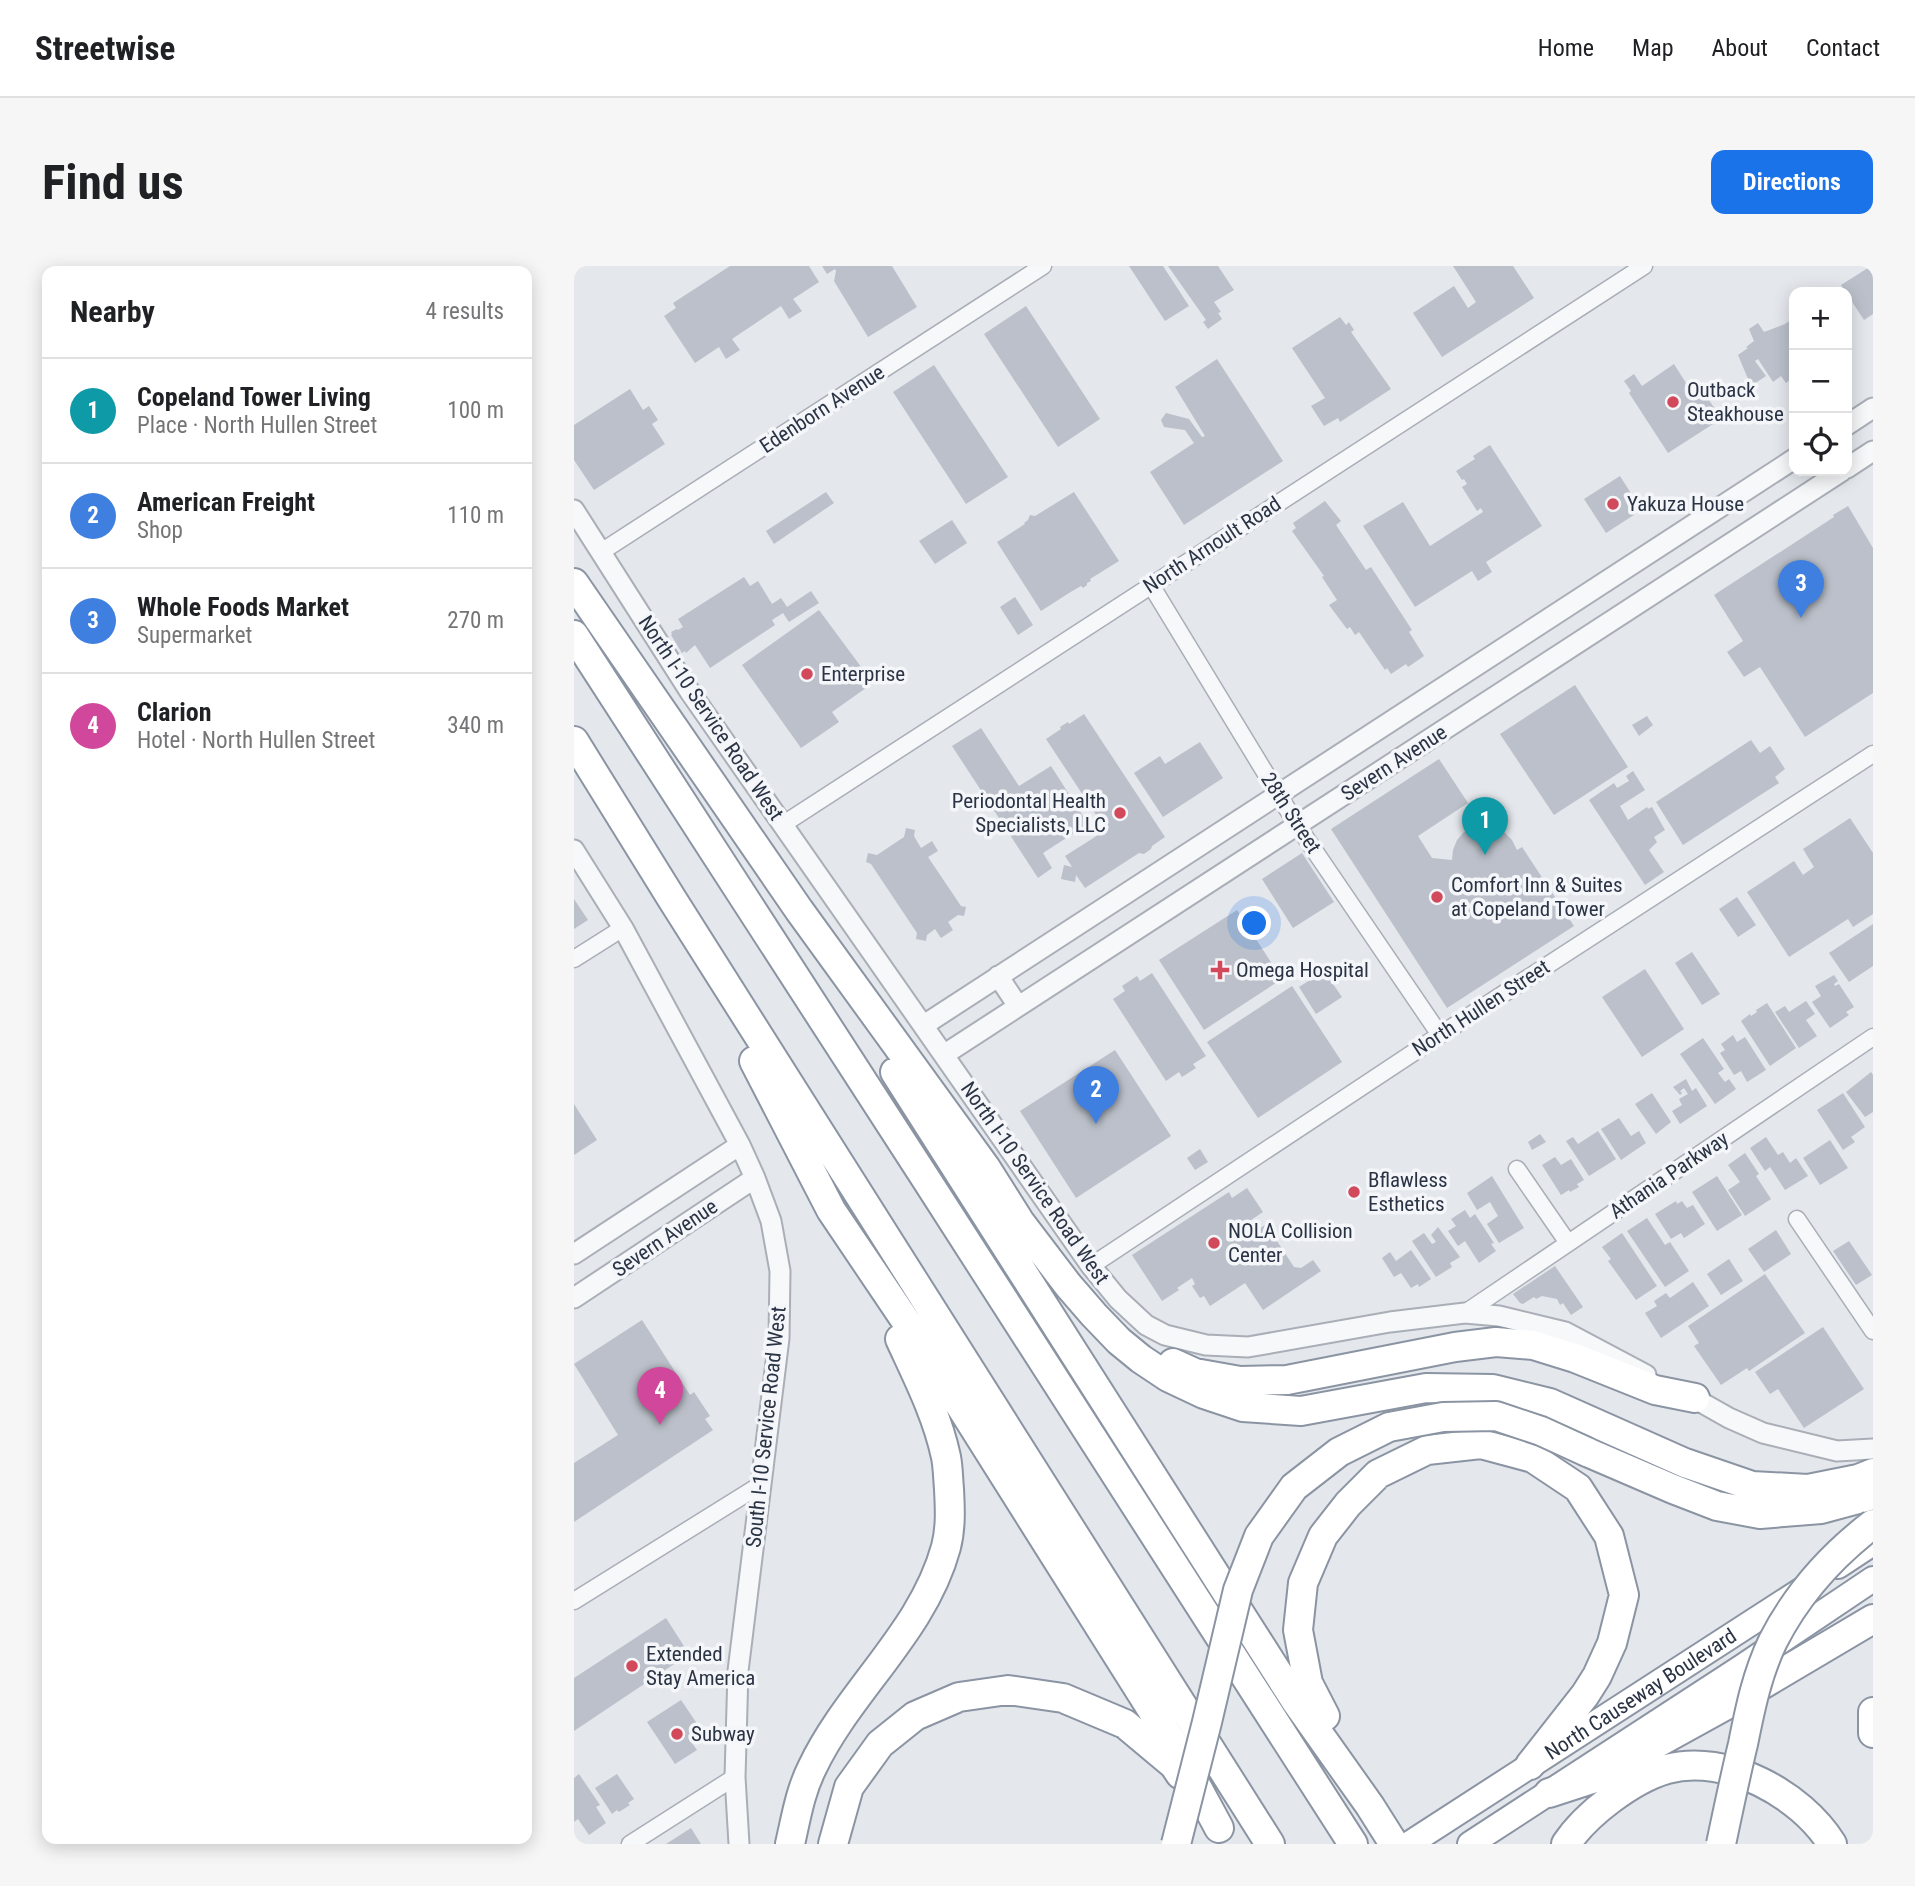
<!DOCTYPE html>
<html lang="en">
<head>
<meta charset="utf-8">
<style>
  :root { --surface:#fff; --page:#f6f6f6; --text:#202124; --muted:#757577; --line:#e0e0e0; --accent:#1a73e8 }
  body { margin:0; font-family:"Roboto Condensed",sans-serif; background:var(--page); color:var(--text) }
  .controls { position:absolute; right:21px; top:21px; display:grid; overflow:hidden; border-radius:14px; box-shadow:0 4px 18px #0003 }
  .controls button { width:63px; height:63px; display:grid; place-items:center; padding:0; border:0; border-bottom:2px solid var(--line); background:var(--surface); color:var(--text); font:35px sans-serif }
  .you { position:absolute; left:681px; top:658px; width:24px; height:24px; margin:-18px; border:5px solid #fff; border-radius:50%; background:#1a73e8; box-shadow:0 0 0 10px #1a73e833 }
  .badge { display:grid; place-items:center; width:46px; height:46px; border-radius:50%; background:var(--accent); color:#fff; font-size:23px; font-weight:700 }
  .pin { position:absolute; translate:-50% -58px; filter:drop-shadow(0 2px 4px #0008) }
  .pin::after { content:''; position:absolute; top:37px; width:24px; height:21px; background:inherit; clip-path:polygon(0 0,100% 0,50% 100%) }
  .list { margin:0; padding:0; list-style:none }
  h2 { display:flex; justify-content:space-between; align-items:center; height:91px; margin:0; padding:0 28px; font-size:30px }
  h2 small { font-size:23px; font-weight:400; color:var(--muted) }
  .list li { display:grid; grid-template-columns:46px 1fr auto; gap:21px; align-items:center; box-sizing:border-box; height:105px; padding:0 28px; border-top:2px solid var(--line) }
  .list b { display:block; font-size:26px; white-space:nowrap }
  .list p { margin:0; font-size:23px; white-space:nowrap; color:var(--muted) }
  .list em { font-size:23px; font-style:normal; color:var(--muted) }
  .icon { flex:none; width:38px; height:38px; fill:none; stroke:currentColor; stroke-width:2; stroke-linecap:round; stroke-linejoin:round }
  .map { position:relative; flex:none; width:1299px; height:1578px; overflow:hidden; border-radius:14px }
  header { display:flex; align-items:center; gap:42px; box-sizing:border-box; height:98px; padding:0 35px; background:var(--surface); border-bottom:2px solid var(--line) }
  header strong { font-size:33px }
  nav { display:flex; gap:38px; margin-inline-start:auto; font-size:24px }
  .intro { display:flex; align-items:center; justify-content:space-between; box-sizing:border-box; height:168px; padding:0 42px }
  h1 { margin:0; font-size:49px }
  .button { padding:18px 32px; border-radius:14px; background:var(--accent); color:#fff; font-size:24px; font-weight:700 }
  main { display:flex; gap:42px; padding:0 42px }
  aside { flex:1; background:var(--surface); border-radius:14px; box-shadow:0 4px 18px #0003 }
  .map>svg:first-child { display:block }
</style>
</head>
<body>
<header>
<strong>Streetwise</strong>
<nav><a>Home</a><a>Map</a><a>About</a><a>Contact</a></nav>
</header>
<div class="intro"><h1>Find us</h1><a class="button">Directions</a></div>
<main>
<aside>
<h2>Nearby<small>4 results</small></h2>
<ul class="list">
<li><span class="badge" style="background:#0f9aa8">1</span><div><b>Copeland Tower Living</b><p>Place · North Hullen Street</p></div><em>100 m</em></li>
<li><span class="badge" style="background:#3f7fe0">2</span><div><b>American Freight</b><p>Shop</p></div><em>110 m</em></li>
<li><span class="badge" style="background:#3f7fe0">3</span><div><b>Whole Foods Market</b><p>Supermarket</p></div><em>270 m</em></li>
<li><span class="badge" style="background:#d1479c">4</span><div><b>Clarion</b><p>Hotel · North Hullen Street</p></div><em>340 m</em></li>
</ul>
</aside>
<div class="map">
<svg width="1299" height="1578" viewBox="0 0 1299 1578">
  <rect width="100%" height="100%" fill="#e4e7ec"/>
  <path fill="#bbc0ca" d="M 156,0 L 235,0 L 245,16 L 219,33 L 228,45 L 215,53 L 207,40 L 158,73 L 166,84 L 152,93 L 145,81 L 121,97 L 90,50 L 102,42 L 99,37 Z
    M 248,0 L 318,0 L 343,41 L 294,71 L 260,15 L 262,5 L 261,3 L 253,8 Z
    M 555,0 L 589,0 L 615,40 L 591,55 Z
    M 594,0 L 644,0 L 660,24 L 640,36 L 647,46 L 644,47 L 648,53 L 634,63 L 629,56 L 632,54 Z
    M 879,0 L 939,0 L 960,32 L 868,91 L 839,47 L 880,20 L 894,42 L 902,36 Z
    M 1297,0 L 1299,0 L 1299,48 L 1290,54 L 1267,19 Z
    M 452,40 L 526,153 L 484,181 L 410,68 Z
    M 766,51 L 772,59 L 775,56 L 780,64 L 777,66 L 817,123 L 766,156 L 764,152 L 750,160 L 737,140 L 751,132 L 718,82 Z
    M 1220,52 L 1220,111 L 1212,117 L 1207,110 L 1199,116 L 1184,93 L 1181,95 L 1192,110 L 1177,120 L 1164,89 L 1174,82 L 1172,81 L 1180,75 L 1175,63 L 1184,57 L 1190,66 L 1211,58 Z
    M 643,93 L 709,195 L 610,259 L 576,206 L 620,177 L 611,164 L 590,161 L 587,154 L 592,147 L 615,153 L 628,171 L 631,170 L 601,121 Z
    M 1100,98 L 1112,117 L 1120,112 L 1143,146 L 1135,151 L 1139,158 L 1094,187 L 1055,127 L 1057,125 L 1050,115 L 1060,108 L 1068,120 Z
    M 360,99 L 434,211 L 392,238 L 319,126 Z
    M 56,123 L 69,144 L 75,140 L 84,154 L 78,158 L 91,178 L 20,224 L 0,194 L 0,159 Z
    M 916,179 L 968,260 L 912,296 L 918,306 L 904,315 L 898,305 L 841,341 L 789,260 L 829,236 L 856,280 L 909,246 L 907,242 L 903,245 L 888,221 L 893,218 L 890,213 L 888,214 L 882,205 L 901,193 L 899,190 Z
    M 1046,210 L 1065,240 L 1070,237 L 1075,244 L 1068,248 L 1066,245 L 1032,267 L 1010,233 Z
    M 252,226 L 260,237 L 200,278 L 192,265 Z
    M 500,226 L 545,295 L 516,313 L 517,315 L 513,317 L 513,319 L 509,322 L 507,320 L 495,327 L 467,345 L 423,276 L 451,258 L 450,257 L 454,254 L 456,249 L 461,250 Z
    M 751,235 L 767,255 L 762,259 L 792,304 L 797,301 L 838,364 L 835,366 L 850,390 L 834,401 L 832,398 L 817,408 L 813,402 L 811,404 L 785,366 L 781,369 L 776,361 L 773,363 L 755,339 L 763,334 L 748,311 L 750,310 L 718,265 L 722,262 L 719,257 Z
    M 1274,240 L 1299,282 L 1299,427 L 1231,471 L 1186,401 L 1170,411 L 1153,386 L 1169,375 L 1140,329 L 1260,251 L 1259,249 Z
    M 378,254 L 393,277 L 361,298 L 345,275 Z
    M 170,311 L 176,320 L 184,315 L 198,338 L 207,332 L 213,341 L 237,325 L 245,337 L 215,356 L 209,347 L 198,354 L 201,359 L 136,402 L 121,379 L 112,387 L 111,385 L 108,387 L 97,369 L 98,368 L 97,366 L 103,363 L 104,364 L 109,361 L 104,353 Z
    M 441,331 L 459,359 L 444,369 L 426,341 Z
    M 245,344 L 299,417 L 258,446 L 265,456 L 227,482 L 168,399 Z
    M 1001,419 L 1054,501 L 980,549 L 926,468 Z
    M 510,448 L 591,571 L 578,580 L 577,583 L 570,588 L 565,587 L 511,622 L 502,609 L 501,616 L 487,613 L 490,599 L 498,601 L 491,590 L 532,564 L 472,473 L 487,463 L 486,461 L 494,456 L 495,458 Z
    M 1073,450 L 1079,459 L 1065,470 L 1058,459 Z
    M 407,462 L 445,520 L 477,500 L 514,558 L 469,587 L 478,602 L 464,612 L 378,480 Z
    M 1177,474 L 1186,487 L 1196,480 L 1211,503 L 1201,511 L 1205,517 L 1109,579 L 1082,536 Z
    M 626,476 L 649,512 L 589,551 L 560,507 L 586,490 L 591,498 Z
    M 865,493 L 894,537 L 844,570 L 858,592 L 878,594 L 879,584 L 883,574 L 890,566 L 900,562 L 910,560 L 921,561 L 930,566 L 938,574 L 943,584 L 948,581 L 1000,660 L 873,742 L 757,563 Z
    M 1059,505 L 1071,524 L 1046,540 L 1054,554 L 1073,541 L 1074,543 L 1078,541 L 1091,564 L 1080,571 L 1083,576 L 1075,584 L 1090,606 L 1071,619 L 1015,534 L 1040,517 L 1043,522 L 1055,515 L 1052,510 Z
    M 1276,552 L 1299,587 L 1299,648 L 1279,661 L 1274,653 L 1215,691 L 1173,626 L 1220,595 L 1229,609 L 1240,601 L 1229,583 Z
    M 332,562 L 341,564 L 340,570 L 347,582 L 358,575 L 364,585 L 354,591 L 387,640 L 392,641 L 390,650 L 384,649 L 374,656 L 379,664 L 367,672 L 361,663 L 353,669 L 352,675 L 342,673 L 343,667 L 297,598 L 292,596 L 294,587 L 303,589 L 330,571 Z
    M 728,587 L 760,636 L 719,662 L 688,613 Z
    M 1163,631 L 1182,659 L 1164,671 L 1145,643 Z
    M 0,633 L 14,654 L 0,663 Z
    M 663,644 L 708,713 L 630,764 L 585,694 Z
    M 1299,658 L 1299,700 L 1275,716 L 1255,687 Z
    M 1118,686 L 1146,728 L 1128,739 L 1101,697 Z
    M 1071,703 L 1110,763 L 1068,791 L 1028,731 Z
    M 750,705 L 768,731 L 742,748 L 725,721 Z
    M 578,707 L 632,790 L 619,798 L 622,802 L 608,811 L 605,806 L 592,815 L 539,733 L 551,725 L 548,720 L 563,710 L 566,715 Z
    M 1260,709 L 1264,715 L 1260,718 L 1261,720 L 1265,718 L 1280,741 L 1272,746 L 1275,749 L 1256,762 L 1238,736 L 1247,730 L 1241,720 Z
    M 718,720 L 768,796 L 684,852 L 633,776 Z
    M 1232,735 L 1241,748 L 1232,754 L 1243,770 L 1225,782 L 1201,746 L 1211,740 L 1215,746 Z
    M 1193,737 L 1222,782 L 1196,800 L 1167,755 L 1176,748 L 1177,750 L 1183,746 L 1182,744 Z
    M 1159,769 L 1163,776 L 1171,771 L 1192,804 L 1173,816 L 1167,805 L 1160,809 L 1146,787 L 1151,784 L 1147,778 Z
    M 1129,772 L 1150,803 L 1144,807 L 1151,816 L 1155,813 L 1162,823 L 1141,838 L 1106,788 Z
    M 541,784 L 597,870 L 502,932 L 446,845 Z
    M 1297,806 L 1299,809 L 1299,846 L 1291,851 L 1272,826 Z
    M 1112,813 L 1118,825 L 1122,822 L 1133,840 L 1106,858 L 1098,845 L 1108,839 L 1105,833 L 1114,828 L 1110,822 L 1106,825 L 1108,827 L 1106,829 L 1099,821 Z
    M 1078,827 L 1097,856 L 1082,868 L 1061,838 Z
    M 1269,827 L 1291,861 L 1277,871 L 1281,876 L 1269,884 L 1243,844 Z
    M 0,838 L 23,874 L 0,889 Z
    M 1045,852 L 1057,870 L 1065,865 L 1072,877 L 1047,894 L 1027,863 Z
    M 1024,865 L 1042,893 L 1015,910 L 992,875 L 999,871 L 1004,878 Z
    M 966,868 L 972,876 L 958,884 L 954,876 Z
    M 1192,871 L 1204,889 L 1209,886 L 1216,897 L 1222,892 L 1234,910 L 1211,924 L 1196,901 L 1191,905 L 1176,882 Z
    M 1256,874 L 1274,902 L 1246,919 L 1229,892 Z
    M 626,883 L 634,896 L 621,904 L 613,892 Z
    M 1171,887 L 1185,908 L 1182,910 L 1197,933 L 1171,950 L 1154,924 L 1166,916 L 1154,899 Z
    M 981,891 L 987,899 L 997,893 L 1010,914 L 1003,918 L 1005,921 L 996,926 L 995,924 L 987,929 L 968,899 Z
    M 918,910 L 950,962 L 925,977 L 913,958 L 924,950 L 916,936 L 903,944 L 893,927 Z
    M 1143,910 L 1168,949 L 1143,965 L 1118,926 Z
    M 673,922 L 689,946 L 674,956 L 681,966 L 692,958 L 720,1001 L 727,1002 L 739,994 L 747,1005 L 689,1044 L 671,1017 L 636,1040 L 630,1030 L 626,1032 L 618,1020 L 621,1018 L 618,1012 L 603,1022 L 605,1024 L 588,1035 L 558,989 L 655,926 L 658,932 Z
    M 1102,935 L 1103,938 L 1108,935 L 1113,942 L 1119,939 L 1131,958 L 1110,972 L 1107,967 L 1097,973 L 1081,948 Z
    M 891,944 L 896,952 L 901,948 L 920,977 L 917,978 L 922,985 L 905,997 L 891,975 L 884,980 L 874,965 L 882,960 L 877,953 Z
    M 1073,952 L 1091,979 L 1096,976 L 1115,1005 L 1091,1021 L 1053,965 Z
    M 864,961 L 886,991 L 876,997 L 878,1001 L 862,1011 L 838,975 L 850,967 L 858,978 L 862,976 L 857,969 Z
    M 1202,964 L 1217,988 L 1190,1006 L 1174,983 Z
    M 1048,967 L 1083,1020 L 1062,1034 L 1034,995 L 1037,993 L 1028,981 Z
    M 1275,975 L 1298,1009 L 1282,1019 L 1259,985 Z
    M 837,984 L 857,1013 L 845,1021 L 844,1018 L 837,1022 L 827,1007 L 820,1011 L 808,992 L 816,986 L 822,995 Z
    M 1155,993 L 1169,1015 L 1147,1029 L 1133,1008 Z
    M 981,1000 L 1009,1041 L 997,1049 L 989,1037 L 986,1039 L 983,1033 L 968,1030 L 962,1033 L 960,1031 L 949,1038 L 946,1037 L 939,1028 Z
    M 1191,1008 L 1231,1067 L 1175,1105 L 1173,1102 L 1147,1119 L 1120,1080 L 1125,1077 L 1114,1060 Z
    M 1119,1016 L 1135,1040 L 1087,1072 L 1071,1047 L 1083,1040 L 1080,1035 L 1092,1027 L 1096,1032 Z
    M 68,1054 L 116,1129 L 120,1126 L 136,1150 L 131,1153 L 139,1164 L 0,1256 L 0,1197 L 44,1169 L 0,1098 Z
    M 1249,1061 L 1290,1123 L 1230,1162 L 1204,1123 L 1196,1128 L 1181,1106 Z
    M 92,1352 L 115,1388 L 0,1465 L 0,1412 Z
    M 107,1434 L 126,1462 L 124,1465 L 128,1471 L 118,1477 L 123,1484 L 101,1498 L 73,1456 Z
    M 5,1508 L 26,1539 L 22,1541 L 32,1557 L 15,1569 L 4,1553 L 0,1556 L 0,1512 Z
    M 43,1508 L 60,1533 L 54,1537 L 56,1539 L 45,1546 L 43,1544 L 38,1548 L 21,1522 Z
    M 117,1562 L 127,1578 L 92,1578 Z"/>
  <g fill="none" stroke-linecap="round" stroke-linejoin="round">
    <defs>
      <path id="minor" d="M 27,286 L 469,0
        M 577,319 L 723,559 L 866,769
        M 208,559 L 1070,0
        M 0,693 L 49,662
        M 943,903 L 994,977
        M 1223,953 L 1299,1065
        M 517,1000 L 866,769 L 1299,488
        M 891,1047 L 1299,771
        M 0,1335 L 186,1219
        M 56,1578 L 161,1511"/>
      <path id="tertiary" d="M 1273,159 L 1299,142
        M 1273,202 L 1299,185
        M 0,244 L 116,426 L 517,1000 L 544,1033 L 572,1059 L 591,1069 L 632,1079 L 674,1081 L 816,1056 L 891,1047 L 925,1050 L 991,1066 L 1072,1109
        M 0,584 L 49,662 L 166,879 L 181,912 L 197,955 L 206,1005 L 205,1072 L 164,1405 L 161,1511 L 165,1578
        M 424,710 L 444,740
        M 350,759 L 1220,193
        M 371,788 L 1268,205
        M 0,988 L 166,879
        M 0,1032 L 181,912
        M 1109,1126 L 1155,1152 L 1189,1167 L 1263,1185 L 1299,1183"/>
      <g id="trunk">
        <path d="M 1264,1300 L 1299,1277"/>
        <path id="s1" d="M 835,1578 L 1231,1322"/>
        <path d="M 896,1578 L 1168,1401 L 1299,1313"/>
      </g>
      <path id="motorway" d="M 0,317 L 225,644 L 412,902 L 446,956 L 494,1019 L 520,1049 L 545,1075 L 567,1093 L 594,1111 L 630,1128 L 669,1141 L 727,1145 L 852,1122 L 919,1123 L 976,1137 L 1111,1197 L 1178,1220 L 1234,1223 L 1284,1213 L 1299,1207
        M 0,369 L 352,913 L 779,1578
        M 0,475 L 98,633 L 696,1578
        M 180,795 L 257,944 L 348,1079 L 602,1482 L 645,1562
        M 321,806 L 723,1437 L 796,1540 L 820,1578
        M 599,1097 L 621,1107 L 666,1115 L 713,1114 L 881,1081 L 922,1076 L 959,1079 L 1001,1092 L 1081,1124 L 1121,1132
        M 1013,1186 L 1099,1223 L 1143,1240 L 1186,1248 L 1247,1243 L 1299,1229
        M 1299,1446 L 1299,1467
        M 751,1450 L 734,1417 L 724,1364 L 729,1317 L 749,1270 L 774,1238 L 804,1208 L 853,1184 L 907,1178 L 959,1192 L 1004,1222 L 1035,1270 L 1050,1329 L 1038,1377 L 1023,1410 L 1011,1429 L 956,1499
        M 975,1527 L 1018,1513 L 1174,1427 L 1299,1353
        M 216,1578 C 222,1552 226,1526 238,1502 C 275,1424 349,1366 372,1281 C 377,1262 376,1242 375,1223 C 374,1212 374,1201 372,1191 C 363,1149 344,1112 326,1073
        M 259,1578 L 275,1521 L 306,1478 L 341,1450 L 385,1431 L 434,1424 L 489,1432 L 551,1458 L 600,1499 L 606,1508
        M 992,1578 C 1012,1548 1058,1513 1093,1503 C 1152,1487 1227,1528 1258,1578"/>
    </defs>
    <use href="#minor" stroke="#a9aeb7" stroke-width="19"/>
    <use href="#tertiary" stroke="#a9aeb7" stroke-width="23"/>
    <use href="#trunk" stroke="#8b94a3" stroke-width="28"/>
    <use href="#motorway" stroke="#8b94a3" stroke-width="32"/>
    <use href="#minor" stroke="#f7f8fa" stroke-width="16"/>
    <use href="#tertiary" stroke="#f7f8fa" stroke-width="19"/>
    <use href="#trunk" stroke="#fff" stroke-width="24"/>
    <use href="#motorway" stroke="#fff" stroke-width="28"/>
    <defs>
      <path id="motorway-bridge" d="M 602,1578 L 633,1456 L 664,1324 L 685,1270 L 720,1221 L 765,1186 L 815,1161 L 869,1151 L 922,1150 L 967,1165 L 1013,1186
        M 1147,1578 C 1154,1545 1161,1511 1169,1478 C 1176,1443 1183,1408 1199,1375 C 1223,1328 1257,1290 1299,1258"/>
    </defs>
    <use href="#motorway-bridge" stroke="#8b94a3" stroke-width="32" stroke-linecap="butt"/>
    <use href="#motorway-bridge" stroke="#fff" stroke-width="28"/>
  </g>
  <g fill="#d1495b" stroke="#f4f6f9" stroke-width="2.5">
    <circle cx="1099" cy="136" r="7"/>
    <circle cx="1039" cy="238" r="7"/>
    <circle cx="233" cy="408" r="7"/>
    <circle cx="546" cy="547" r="7"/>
    <circle cx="863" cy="631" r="7"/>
    <path d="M642.5 693.5h7v7h7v7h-7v7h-7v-7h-7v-7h7z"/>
    <circle cx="780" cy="926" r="7"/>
    <circle cx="640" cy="977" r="7"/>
    <circle cx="58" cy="1400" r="7"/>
    <circle cx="103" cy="1468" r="7"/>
  </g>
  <g text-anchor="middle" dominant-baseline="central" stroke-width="7" stroke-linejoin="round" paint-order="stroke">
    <g font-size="21" fill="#2b3445" stroke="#f4f6f9" text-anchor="start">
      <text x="1113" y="124">Outback<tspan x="1113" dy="24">Steakhouse</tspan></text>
      <text x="1053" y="238">Yakuza House</text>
      <text x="247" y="408">Enterprise</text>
      <text x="532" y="535" text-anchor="end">Periodontal Health<tspan x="532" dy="24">Specialists, LLC</tspan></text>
      <text x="877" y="619">Comfort Inn &amp; Suites<tspan x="877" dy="24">at Copeland Tower</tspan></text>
      <text x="662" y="704">Omega Hospital</text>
      <text x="794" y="914">Bflawless<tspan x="794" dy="24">Esthetics</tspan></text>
      <text x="654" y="965">NOLA Collision<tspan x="654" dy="24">Center</tspan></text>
      <text x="72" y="1388">Extended<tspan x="72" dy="24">Stay America</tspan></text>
      <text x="117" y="1468">Subway</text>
    </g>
    <g font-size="21" fill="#2b3445" stroke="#f4f6f9">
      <text transform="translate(248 143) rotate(-33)">Edenborn Avenue</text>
      <text transform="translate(638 279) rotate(-33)">North Arnoult Road</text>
      <text transform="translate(137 452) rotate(56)">North I-10 Service Road West</text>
      <text transform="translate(820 497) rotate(-33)">Severn Avenue</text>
      <text transform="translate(717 547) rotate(57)">28th Street</text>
      <text transform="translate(907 742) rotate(-33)">North Hullen Street</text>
      <text transform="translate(1095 909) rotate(-34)">Athania Parkway</text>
      <text transform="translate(461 917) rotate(55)">North I-10 Service Road West</text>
      <text transform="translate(91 972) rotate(-34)">Severn Avenue</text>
      <text transform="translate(192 1161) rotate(-84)">South I-10 Service Road West</text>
      <text stroke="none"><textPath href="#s1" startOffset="276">North Causeway Boulevard</textPath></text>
    </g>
  </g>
</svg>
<div class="controls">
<button>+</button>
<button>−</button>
<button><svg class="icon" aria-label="locate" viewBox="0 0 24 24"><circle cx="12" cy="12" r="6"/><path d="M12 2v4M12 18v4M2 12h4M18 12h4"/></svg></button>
</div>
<div class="you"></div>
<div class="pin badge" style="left:911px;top:589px;background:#0f9aa8">1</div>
<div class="pin badge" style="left:522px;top:858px;background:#3f7fe0">2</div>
<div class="pin badge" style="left:1227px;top:352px;background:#3f7fe0">3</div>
<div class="pin badge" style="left:86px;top:1159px;background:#d1479c">4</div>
</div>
</main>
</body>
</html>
